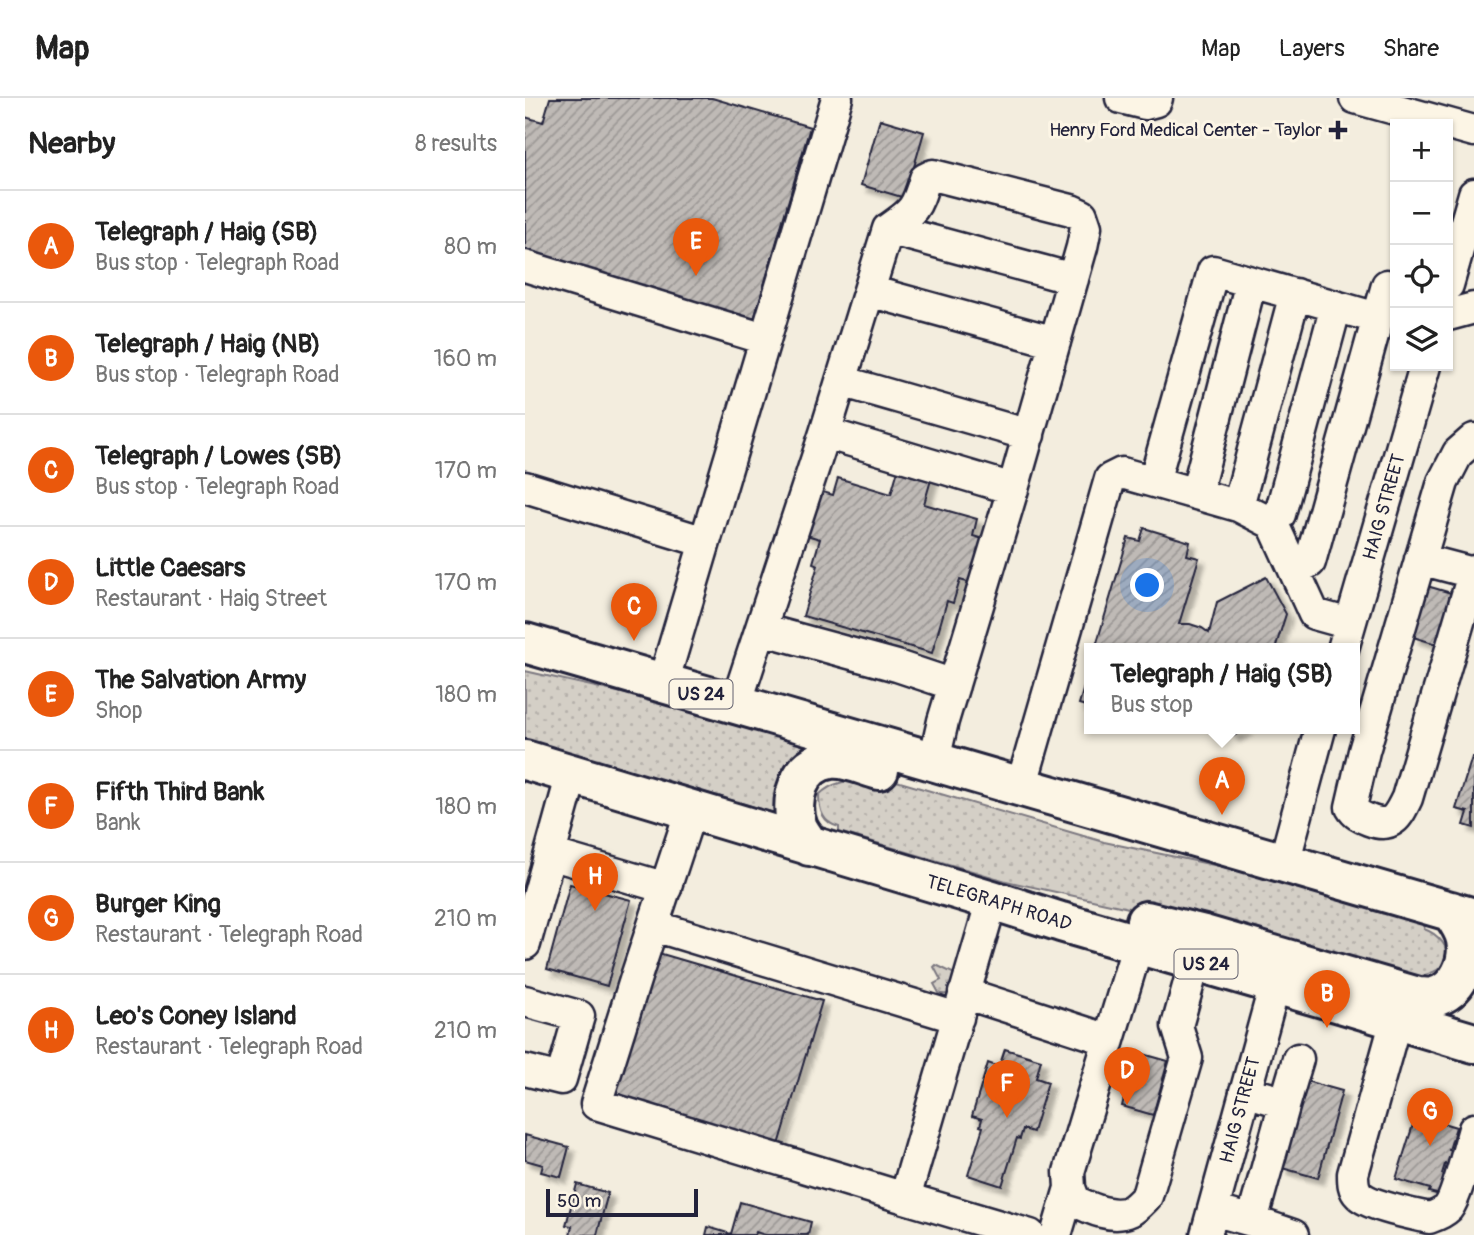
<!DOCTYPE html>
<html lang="en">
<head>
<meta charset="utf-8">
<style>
  :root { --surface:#fff; --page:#f6f6f6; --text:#222; --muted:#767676; --line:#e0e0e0; --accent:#ea580c }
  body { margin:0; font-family:Pangolin,sans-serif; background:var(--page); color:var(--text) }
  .controls { position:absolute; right:21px; top:21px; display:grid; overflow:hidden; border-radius:0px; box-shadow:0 2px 5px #0004 }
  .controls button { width:63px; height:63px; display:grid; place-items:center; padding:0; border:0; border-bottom:2px solid var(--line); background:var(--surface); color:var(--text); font:35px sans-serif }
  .scale { position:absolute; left:21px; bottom:18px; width:152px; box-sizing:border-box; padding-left:7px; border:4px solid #22223b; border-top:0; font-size:19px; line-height:24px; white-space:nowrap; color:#22223b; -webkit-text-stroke:5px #fcf5e5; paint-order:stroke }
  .you { position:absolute; left:623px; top:488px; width:24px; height:24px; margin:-18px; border:5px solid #fff; border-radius:50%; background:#1a73e8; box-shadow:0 0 0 10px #1a73e833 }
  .badge { display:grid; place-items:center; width:46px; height:46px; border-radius:50%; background:var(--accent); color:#fff; font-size:23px; font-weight:700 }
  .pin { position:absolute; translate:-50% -58px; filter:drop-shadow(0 2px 4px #0008) }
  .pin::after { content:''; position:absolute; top:37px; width:24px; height:21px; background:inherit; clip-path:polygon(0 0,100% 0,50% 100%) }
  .popup { position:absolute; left:559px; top:545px; width:276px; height:91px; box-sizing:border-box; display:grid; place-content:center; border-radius:0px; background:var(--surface); filter:drop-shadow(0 2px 5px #0005); font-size:23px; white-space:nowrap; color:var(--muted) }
  .popup b { font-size:26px; color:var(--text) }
  .popup::after { content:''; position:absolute; left:50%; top:100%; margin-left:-14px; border:14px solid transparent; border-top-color:var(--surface) }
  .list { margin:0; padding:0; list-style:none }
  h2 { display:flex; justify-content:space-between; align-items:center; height:91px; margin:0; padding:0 28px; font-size:30px }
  h2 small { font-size:23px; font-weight:400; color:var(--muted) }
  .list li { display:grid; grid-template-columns:46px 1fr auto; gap:21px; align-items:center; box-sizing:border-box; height:112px; padding:0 28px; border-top:2px solid var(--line) }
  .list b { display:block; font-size:26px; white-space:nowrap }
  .list p { margin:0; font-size:23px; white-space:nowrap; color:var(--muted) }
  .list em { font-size:23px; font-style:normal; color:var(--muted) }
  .icon { flex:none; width:38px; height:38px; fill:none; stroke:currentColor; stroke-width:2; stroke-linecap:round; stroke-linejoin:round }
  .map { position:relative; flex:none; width:949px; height:1137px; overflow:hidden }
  header { display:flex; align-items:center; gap:42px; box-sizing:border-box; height:98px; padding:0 35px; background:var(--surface); border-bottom:2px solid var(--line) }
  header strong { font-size:33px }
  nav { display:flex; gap:38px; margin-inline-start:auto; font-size:24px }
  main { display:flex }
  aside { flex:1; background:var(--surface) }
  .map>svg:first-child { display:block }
</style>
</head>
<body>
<header>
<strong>Map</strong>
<nav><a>Map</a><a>Layers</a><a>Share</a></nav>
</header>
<main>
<aside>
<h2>Nearby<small>8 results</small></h2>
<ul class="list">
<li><span class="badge">A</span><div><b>Telegraph / Haig (SB)</b><p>Bus stop · Telegraph Road</p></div><em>80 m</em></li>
<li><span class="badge">B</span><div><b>Telegraph / Haig (NB)</b><p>Bus stop · Telegraph Road</p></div><em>160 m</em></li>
<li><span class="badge">C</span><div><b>Telegraph / Lowes (SB)</b><p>Bus stop · Telegraph Road</p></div><em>170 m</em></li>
<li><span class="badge">D</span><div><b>Little Caesars</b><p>Restaurant · Haig Street</p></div><em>170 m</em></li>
<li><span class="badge">E</span><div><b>The Salvation Army</b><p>Shop</p></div><em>180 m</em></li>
<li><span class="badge">F</span><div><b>Fifth Third Bank</b><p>Bank</p></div><em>180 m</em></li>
<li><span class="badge">G</span><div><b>Burger King</b><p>Restaurant · Telegraph Road</p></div><em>210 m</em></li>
<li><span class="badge">H</span><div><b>Leo's Coney Island</b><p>Restaurant · Telegraph Road</p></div><em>210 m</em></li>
</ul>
</aside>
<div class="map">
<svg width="949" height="1137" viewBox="0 0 949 1137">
  <defs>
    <pattern id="grass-dots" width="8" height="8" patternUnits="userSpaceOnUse" patternTransform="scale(1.75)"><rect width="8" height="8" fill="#d4cfc6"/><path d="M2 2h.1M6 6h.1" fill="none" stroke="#b6b1ab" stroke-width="1.8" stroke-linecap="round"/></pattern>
    <pattern id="building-hatch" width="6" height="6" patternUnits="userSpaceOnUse" patternTransform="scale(1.75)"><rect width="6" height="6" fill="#bfbab6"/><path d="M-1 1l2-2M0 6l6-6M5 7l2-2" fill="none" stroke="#9b9795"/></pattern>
    <filter id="shadow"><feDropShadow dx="6" dy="6" stdDeviation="2" flood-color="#0004"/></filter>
  </defs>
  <rect width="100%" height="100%" fill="#f3edde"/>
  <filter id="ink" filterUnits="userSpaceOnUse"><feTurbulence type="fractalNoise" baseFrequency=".0143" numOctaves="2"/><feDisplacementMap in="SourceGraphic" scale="14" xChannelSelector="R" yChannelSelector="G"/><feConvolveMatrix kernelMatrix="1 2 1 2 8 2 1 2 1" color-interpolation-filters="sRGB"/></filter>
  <g filter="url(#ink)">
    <path fill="url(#grass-dots)" stroke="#7b7880" stroke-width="2" d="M 0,573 L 128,602 L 284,647 C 258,665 251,684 250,715 L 0,642 Z
      M 341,681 L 366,687 L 368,682 L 579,744 L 708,771 L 900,827 L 899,831 C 911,835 928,850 920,865 C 914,874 900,877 890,880 L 640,818 L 481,783 L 314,734 L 314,729 C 298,725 294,713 294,697 C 307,684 324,682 341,681 Z
      M 411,867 L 430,876 L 428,893 C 422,897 419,897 414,895 L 409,886 L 416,882 L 409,869 Z"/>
    <path fill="url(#building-hatch)" stroke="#22223b" stroke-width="2" filter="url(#shadow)" d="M 25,0 L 187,0 L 285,29 L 228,225 L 0,159 L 0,19 L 18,24 Z
      M 355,21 L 399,34 L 380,100 L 336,87 Z
      M 375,365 L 408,375 L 399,406 L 452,421 L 448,438 L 465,443 L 452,487 L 435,482 L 428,505 L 422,503 L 407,555 L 278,518 L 293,467 L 288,465 L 295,441 L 278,436 L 291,392 L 308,397 L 313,380 L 366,396 Z
      M 619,430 L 665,444 L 662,457 L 674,460 L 654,526 L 665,526 L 677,530 L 684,535 L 692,504 L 741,479 L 761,516 L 750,551 L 570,551 L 603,440 L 615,443 Z
      M 902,488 L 933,497 L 918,548 L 888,539 Z
      M 564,572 L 564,609 L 554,606 Z
      M 704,631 L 721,631 L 708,638 Z
      M 947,659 L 949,659 L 949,730 L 939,727 L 943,714 L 931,711 Z
      M 45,786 L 106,802 L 82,888 L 22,871 Z
      M 130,854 L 297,903 L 254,1047 L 87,997 Z
      M 480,951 L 516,962 L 511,980 L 523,984 L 508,1034 L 498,1031 L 495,1041 L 492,1040 L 477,1088 L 443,1077 L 458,1029 L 455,1028 L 457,1021 L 447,1018 L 463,965 L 474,969 Z
      M 611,954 L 643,963 L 628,1017 L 597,1008 Z
      M 781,983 L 817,993 L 793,1080 L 757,1070 Z
      M 891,1017 L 931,1029 L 924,1052 L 928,1053 L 923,1067 L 920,1066 L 917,1076 L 921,1078 L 915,1097 L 904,1094 L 905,1091 L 871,1081 Z
      M 0,1037 L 44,1049 L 36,1079 L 16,1074 L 18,1067 L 0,1062 Z
      M 52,1086 L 83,1095 L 72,1137 L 45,1137 L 47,1128 L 41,1127 Z
      M 215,1104 L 286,1124 L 283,1137 L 240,1137 L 231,1134 L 230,1137 L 181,1137 L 183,1129 L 206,1136 Z"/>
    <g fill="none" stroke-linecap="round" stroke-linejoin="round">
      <defs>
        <path id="minor" d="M 596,0 L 620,6 L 631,3 L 632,0
          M 830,0 L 949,33
          M 363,131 L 548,181
          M 0,168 L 240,241
          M 923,187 L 949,96
          M 344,193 L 530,244
          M 923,217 L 949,210
          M 316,283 L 504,337
          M 300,335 L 363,131 C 389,113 391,111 400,81 L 408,77 L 546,112 L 557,117 L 561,129 L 557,149 L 488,391
          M 949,341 L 933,355 L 918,384 L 839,653 L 826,709 C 830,716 836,719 844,722 C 867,731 873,719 882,700 L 949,473
          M 629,384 L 688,173 L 852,220
          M 0,389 L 180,444
          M 671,396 L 726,184
          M 713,408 L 770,196
          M 748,426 L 755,416 L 811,208
          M 895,461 L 948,475
          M 769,472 L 785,464 L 862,187 L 870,189
          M 236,531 L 372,568 L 429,587
          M 818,551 L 900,268
          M 138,585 L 312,0
          M 211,606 L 300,335 L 488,391 L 418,623 L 409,663
          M 496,689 L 585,381 L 597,375 L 629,384 L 713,408 L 748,426 L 789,516 L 825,526
          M 166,712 L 111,879 L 71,1006 L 380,1100
          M 25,756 L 141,790
          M 759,765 L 795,631
          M 467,802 L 380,1100 L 505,1137
          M 129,828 L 433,920
          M 0,846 L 47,676
          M 613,846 L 544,1074 L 545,1090 L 550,1103 C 566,1111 588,1121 605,1113 C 611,1110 617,1103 622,1098 L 662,960 L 652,928 L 670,863
          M 439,895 L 584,942
          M 0,903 L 54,918 L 36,981 L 0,972
          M 871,922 L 828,1076 C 828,1084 828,1091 834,1097 C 845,1108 887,1116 904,1120 C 910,1118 918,1115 923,1110 C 932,1099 944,1047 949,1031
          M 760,1005 L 773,961
          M 688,1112 L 727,1123 L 760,1005 L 720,993
          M 727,1123 L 768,1137
          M 531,1137 L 545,1090
          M 681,1137 L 750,886"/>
        <path id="major" d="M 0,545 L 949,820
          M 0,662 L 467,802 L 536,824 L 812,904 L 949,945
          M 284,748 C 281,742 276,736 273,730 C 263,703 273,665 306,661 C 321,659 339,668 354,672
          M 621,823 L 679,837 L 893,899 C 898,899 904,900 909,899 C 933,893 945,864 941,842 C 939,831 932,822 926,813"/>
      </defs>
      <use href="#minor" stroke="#22223b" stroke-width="35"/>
      <use href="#major" stroke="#22223b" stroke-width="44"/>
      <use href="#minor" stroke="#fcf5e5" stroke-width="30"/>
      <use href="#major" stroke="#fcf5e5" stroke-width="38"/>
    </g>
  </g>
  <path fill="#22223b" stroke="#fcf5e5" stroke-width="2.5" d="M809.5 21.5h7v7h7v7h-7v7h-7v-7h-7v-7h7z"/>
  <g text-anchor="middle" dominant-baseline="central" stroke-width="6" stroke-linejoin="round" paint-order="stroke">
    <g fill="#fcf5e5" stroke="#63616e" stroke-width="2">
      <rect x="144.5" y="581.5" width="63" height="29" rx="5"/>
      <rect x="649.5" y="851.5" width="63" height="29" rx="5"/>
    </g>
    <g font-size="18" font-weight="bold" fill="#22223b">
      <text x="176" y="596">US 24</text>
      <text x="681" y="866">US 24</text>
    </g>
    <g font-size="19" fill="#22223b" stroke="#fcf5e5" text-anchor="end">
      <text x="797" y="32">Henry Ford Medical Center - Taylor</text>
    </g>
    <g font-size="19" fill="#22223b" stroke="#fcf5e5">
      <text transform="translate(859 409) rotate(-74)">HAIG STREET</text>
      <text transform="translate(474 805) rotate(17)">TELEGRAPH ROAD</text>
      <text transform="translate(715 1012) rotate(-75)">HAIG STREET</text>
    </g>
  </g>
</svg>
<div class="controls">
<button>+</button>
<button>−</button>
<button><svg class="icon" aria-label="locate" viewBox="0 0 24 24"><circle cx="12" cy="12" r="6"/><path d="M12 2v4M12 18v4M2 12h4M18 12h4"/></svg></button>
<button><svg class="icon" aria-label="layers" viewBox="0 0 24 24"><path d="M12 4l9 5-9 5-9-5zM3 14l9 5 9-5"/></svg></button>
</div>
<div class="scale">50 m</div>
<div class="you"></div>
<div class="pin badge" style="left:697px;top:717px">A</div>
<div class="popup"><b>Telegraph / Haig (SB)</b>Bus stop</div>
<div class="pin badge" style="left:802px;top:930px">B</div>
<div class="pin badge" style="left:109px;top:543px">C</div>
<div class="pin badge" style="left:602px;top:1007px">D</div>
<div class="pin badge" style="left:171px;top:178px">E</div>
<div class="pin badge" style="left:482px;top:1020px">F</div>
<div class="pin badge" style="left:905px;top:1048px">G</div>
<div class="pin badge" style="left:70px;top:813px">H</div>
</div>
</main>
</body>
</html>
